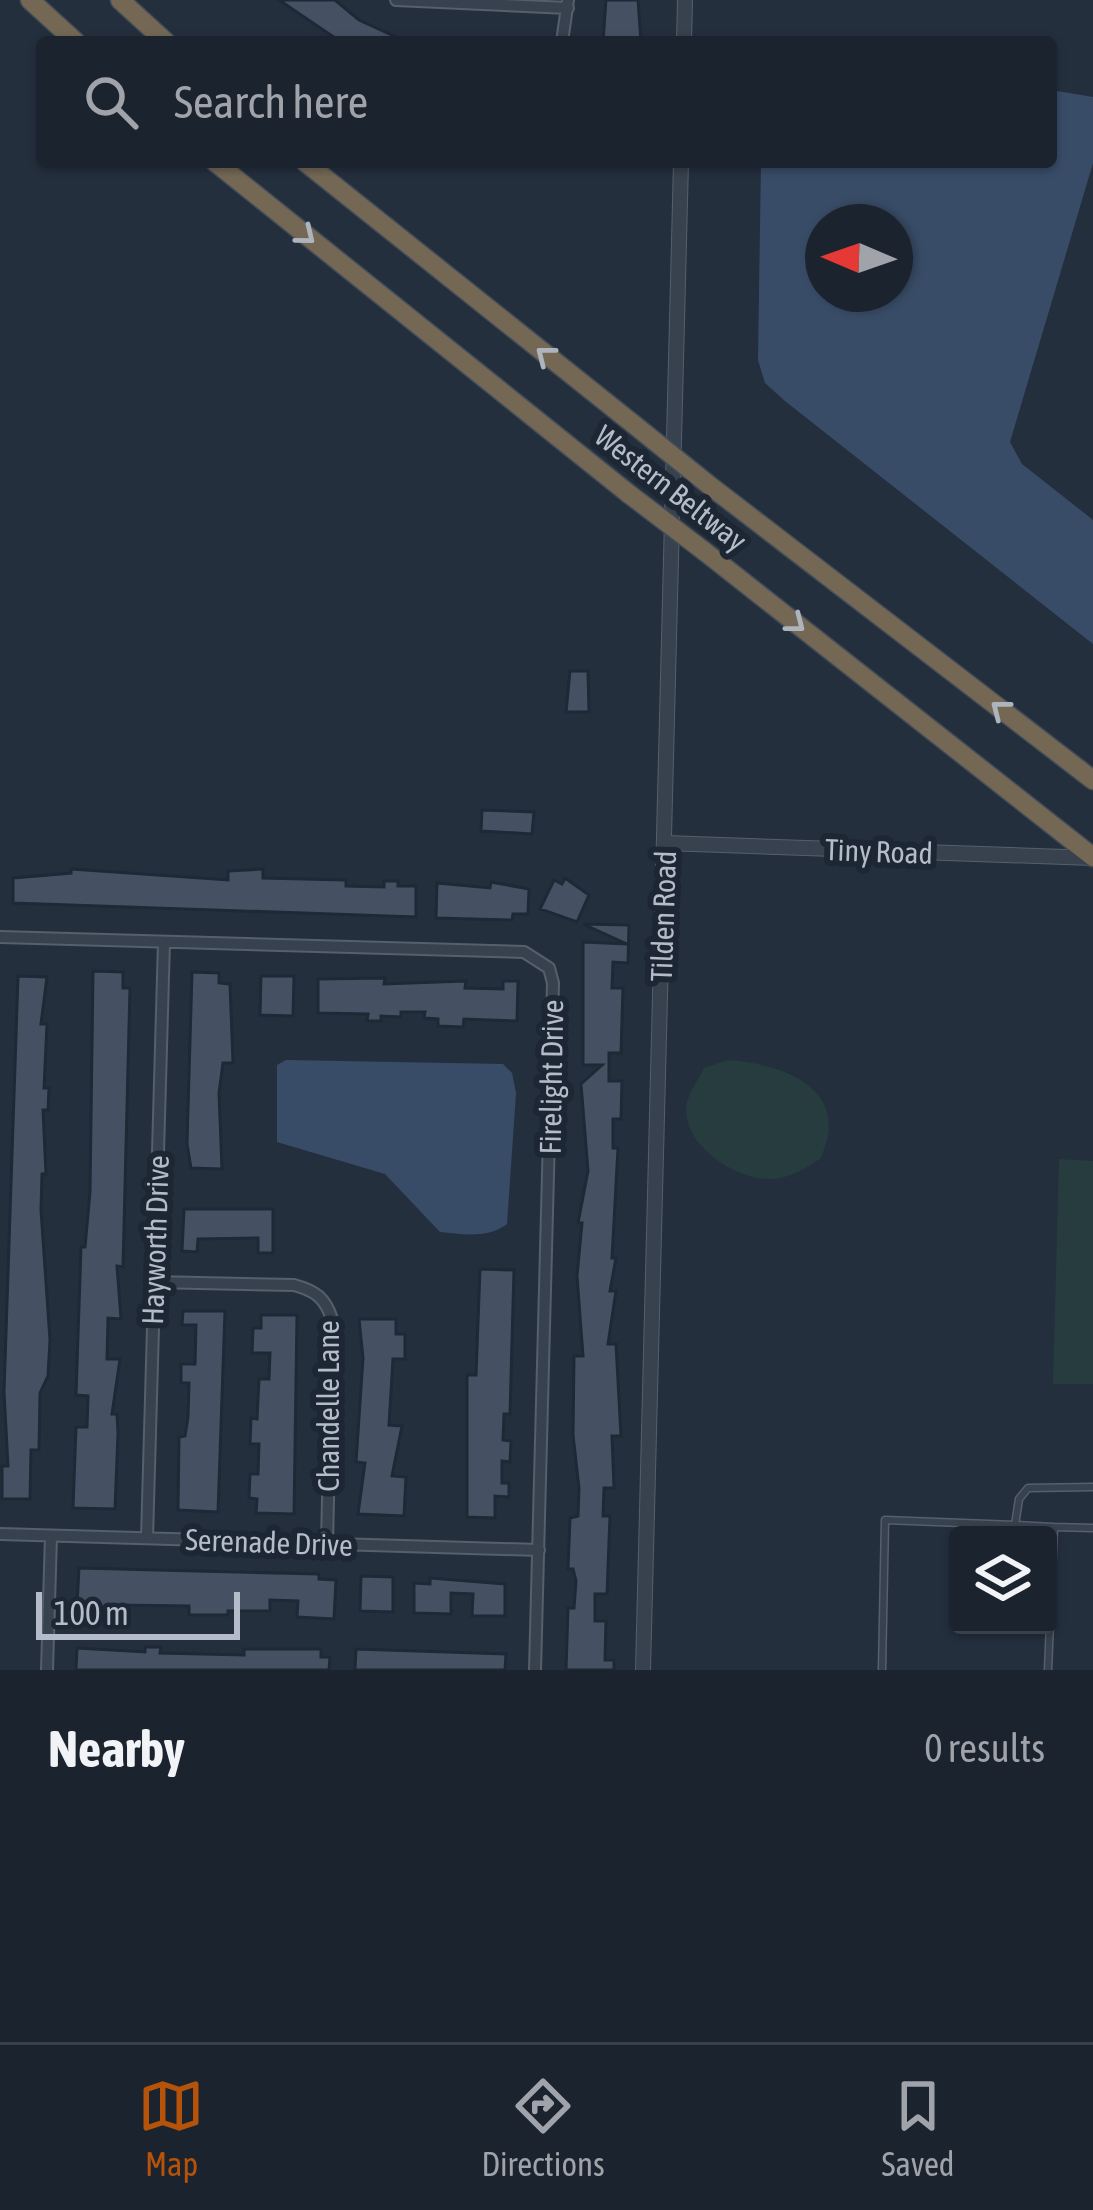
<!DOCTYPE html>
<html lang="en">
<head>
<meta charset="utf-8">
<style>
  :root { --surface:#1b232e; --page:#282f3a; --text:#f1f3f6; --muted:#a0a4aa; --line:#39404a; --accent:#b45309 }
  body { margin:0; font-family:"Asap Condensed",sans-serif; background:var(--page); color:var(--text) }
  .controls { position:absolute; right:36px; bottom:36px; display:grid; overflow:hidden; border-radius:12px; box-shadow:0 3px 9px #0004 }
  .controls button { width:108px; height:108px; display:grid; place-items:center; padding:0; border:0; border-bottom:3px solid var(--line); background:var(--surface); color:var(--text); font:60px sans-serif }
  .compass { position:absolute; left:805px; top:204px; width:108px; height:108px; border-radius:50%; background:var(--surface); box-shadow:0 3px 9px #0004; rotate:272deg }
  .scale { position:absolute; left:36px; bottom:30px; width:204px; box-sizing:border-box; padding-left:12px; border:6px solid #b4bcc9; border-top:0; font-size:33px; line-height:42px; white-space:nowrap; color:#b4bcc9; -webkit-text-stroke:9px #1d2633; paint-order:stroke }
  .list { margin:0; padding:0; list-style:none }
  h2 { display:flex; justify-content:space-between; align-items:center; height:156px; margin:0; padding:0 48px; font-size:51px }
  h2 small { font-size:39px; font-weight:400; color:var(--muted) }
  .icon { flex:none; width:66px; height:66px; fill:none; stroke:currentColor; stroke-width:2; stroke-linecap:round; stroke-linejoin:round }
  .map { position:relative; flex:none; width:1093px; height:1670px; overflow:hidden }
  .search { position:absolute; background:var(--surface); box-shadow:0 3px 9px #0004; left:36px; right:36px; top:36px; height:132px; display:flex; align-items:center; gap:30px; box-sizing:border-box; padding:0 42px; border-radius:12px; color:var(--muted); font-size:45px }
  .sheet { height:372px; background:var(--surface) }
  nav { display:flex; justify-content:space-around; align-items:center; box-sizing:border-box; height:168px; border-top:3px solid var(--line); background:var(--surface); font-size:33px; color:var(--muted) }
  nav a { display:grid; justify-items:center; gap:6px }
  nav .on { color:var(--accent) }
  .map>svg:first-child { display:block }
</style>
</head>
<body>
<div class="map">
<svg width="1093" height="1670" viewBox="0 0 1093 1670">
  <rect width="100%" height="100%" fill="#242f3e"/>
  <path fill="#263c3f" d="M 728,1060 C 786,1064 853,1090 820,1159 C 804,1169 787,1180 768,1179 C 733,1178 679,1143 687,1102 C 690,1091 699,1078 704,1068 Z
    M 1059,1159 L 1093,1161 L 1093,1384 L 1053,1384 Z"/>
  <path fill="#394c67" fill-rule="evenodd" d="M 1051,90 L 1093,97 L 1093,163 L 1010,442 L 1022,464 L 1093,520 L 1093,644 L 785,401 L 765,383 L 758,360 L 761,162 L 1051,162 ZM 895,222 L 895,294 L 823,294 L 823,222 Z
    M 286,1060 L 503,1064 L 512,1073 L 516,1093 L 507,1224 C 488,1239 462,1234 440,1232 L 385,1174 L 277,1142 L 277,1065 Z"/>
  <path fill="#455162" stroke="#1f2835" stroke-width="3" d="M 279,0 L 335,0 L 359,20 L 407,42 L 341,42 Z
    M 606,0 L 638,0 L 641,42 L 603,42 Z
    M 570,671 L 588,671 L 589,712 L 566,712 Z
    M 482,810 L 534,812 L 532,834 L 481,831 Z
    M 71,869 L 228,880 L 228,871 L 263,869 L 263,878 L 346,880 L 346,886 L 384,887 L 384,881 L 398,881 L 398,886 L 416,886 L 416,917 L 13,903 L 13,878 L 71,873 Z
    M 565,878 L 589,895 L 577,922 L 540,909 L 554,880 L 562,884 Z
    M 491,882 L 529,889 L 528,914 L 513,914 L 512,920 L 436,918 L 437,883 L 490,888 Z
    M 583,924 L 629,925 L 628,963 L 613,962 L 612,988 L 623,988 L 621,1053 L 609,1053 L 609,1081 L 622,1081 L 621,1119 L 613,1119 L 613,1148 L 618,1148 L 612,1258 L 616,1258 L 610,1291 L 616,1291 L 608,1344 L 616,1344 L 621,1436 L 612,1436 L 614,1488 L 604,1488 L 603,1516 L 610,1516 L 607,1594 L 595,1594 L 595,1621 L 606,1621 L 605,1660 L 614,1660 L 614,1670 L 566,1670 L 568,1608 L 574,1608 L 576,1581 L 573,1569 L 568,1569 L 570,1518 L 578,1516 L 579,1488 L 573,1435 L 574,1356 L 583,1356 L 577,1276 L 582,1223 L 578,1223 L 588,1171 L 581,1084 L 602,1065 L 583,1065 L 583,942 L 627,944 Z
    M 93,971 L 123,972 L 123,988 L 130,988 L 123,1267 L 117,1266 L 121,1319 L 108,1318 L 107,1359 L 120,1359 L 112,1414 L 117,1414 L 118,1433 L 115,1509 L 73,1508 L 76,1427 L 87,1427 L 88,1396 L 76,1395 L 81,1247 L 85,1247 L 90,1192 Z
    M 192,972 L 219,973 L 219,983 L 230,984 L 233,1063 L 223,1063 L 219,1093 L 222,1169 L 191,1168 L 187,1144 Z
    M 18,976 L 47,977 L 41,1024 L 47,1024 L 44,1088 L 49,1088 L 48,1110 L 43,1110 L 46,1174 L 42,1174 L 41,1210 L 50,1340 L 48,1376 L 40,1393 L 39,1450 L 31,1450 L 30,1499 L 2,1499 L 2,1466 L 8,1466 L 4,1392 Z
    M 261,976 L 294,976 L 293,1016 L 260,1015 Z
    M 385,978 L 384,984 L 466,981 L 465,988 L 503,989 L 503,981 L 518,981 L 517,1021 L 464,1019 L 463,1027 L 438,1026 L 438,1019 L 424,1018 L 425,1012 L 401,1012 L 401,1017 L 381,1016 L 381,1021 L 367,1021 L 368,1014 L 318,1013 L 318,979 Z
    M 184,1209 L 273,1209 L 273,1253 L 258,1253 L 258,1238 L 198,1239 L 197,1252 L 182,1251 Z
    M 480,1269 L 514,1270 L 510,1414 L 504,1414 L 503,1440 L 511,1441 L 510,1462 L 502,1461 L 502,1483 L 509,1483 L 509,1497 L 495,1496 L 495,1518 L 467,1517 L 467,1375 L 476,1375 Z
    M 183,1311 L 225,1311 L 218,1512 L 178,1510 L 179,1437 L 185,1436 L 188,1417 L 189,1383 L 181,1383 L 181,1364 L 195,1364 L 196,1325 L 182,1325 Z
    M 261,1315 L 297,1315 L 294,1514 L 256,1513 L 257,1499 L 249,1498 L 250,1474 L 258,1474 L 259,1444 L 250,1444 L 251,1418 L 257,1419 L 259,1379 L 269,1379 L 270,1353 L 252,1353 L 253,1328 L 261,1328 Z
    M 359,1319 L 396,1319 L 396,1334 L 405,1334 L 405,1359 L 393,1359 L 389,1425 L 402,1426 L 392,1476 L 406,1477 L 404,1516 L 358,1514 L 365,1463 L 356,1462 L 363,1358 Z
    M 79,1568 L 319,1574 L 319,1579 L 336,1580 L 334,1619 L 297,1617 L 298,1601 L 270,1600 L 270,1611 L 228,1611 L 228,1615 L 189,1615 L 189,1606 L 116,1605 L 115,1614 L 91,1613 L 92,1605 L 77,1605 Z
    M 361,1576 L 393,1577 L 393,1612 L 360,1611 Z
    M 430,1578 L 505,1584 L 505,1616 L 472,1616 L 473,1594 L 451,1593 L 451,1614 L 414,1613 L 414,1583 L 430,1584 Z
    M 145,1647 L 161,1647 L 160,1653 L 244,1655 L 244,1649 L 321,1649 L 321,1657 L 330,1657 L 329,1670 L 76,1670 L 77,1648 L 145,1652 Z
    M 356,1649 L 506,1654 L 505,1670 L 355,1670 Z"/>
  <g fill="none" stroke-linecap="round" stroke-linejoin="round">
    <defs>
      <path id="service" d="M 1054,1527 L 1015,1525 L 1019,1499 L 1028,1488 L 1093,1487
        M 882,1670 L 885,1520 L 1015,1525
        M 1048,1670 L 1054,1527 L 1093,1528"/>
      <path id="minor" d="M 396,0 L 568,8
        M 562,42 L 568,0
        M 0,937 L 524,952 L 549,968 L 553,983 L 535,1670
        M 154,1282 L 294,1285 C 316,1291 325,1298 332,1319 L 327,1544
        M 0,1534 L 539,1550
        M 147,1538 L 164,942
        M 47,1670 L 51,1536"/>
      <path id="tertiary" d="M 684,42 L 685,0
        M 665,843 L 1093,858
        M 643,1670 L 681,162"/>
      <path id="motorway" d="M 30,0 L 76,42
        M 120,0 L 166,42
        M 215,162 L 629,494
        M 305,162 L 637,427
        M 709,485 L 1093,780
        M 704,551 L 1093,857"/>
    </defs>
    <use href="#service" stroke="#565f6c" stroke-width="9"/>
    <use href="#minor" stroke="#565f6c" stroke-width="14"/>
    <use href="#tertiary" stroke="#565f6c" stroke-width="16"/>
    <use href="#motorway" stroke="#434c59" stroke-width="21"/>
    <use href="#service" stroke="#38414e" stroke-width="6"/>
    <use href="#minor" stroke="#38414e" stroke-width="10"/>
    <use href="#tertiary" stroke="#38414e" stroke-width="14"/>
    <use href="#motorway" stroke="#746855" stroke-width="18"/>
    <defs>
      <path id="motorway-bridge" d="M 637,427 L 709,485
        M 629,494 L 704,551"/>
    </defs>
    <use href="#motorway-bridge" stroke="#434c59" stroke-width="21" stroke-linecap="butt"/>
    <use href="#motorway-bridge" stroke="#746855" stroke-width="18"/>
  </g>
  <defs><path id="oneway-chevron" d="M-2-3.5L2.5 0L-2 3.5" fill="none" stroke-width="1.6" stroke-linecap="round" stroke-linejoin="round" transform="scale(3)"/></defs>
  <g stroke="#aeb4bd">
    <use href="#oneway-chevron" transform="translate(306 236) rotate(39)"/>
    <use href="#oneway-chevron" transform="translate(545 355) rotate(-142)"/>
    <use href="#oneway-chevron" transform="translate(796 624) rotate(38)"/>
    <use href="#oneway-chevron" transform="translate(1000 709) rotate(-142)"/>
  </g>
  <g text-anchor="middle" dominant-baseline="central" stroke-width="12" stroke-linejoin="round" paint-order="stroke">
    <g font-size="30" fill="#b4bcc9" stroke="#1d2633">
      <text transform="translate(671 488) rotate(38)">Western Beltway</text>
      <text transform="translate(879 851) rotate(2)">Tiny Road</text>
      <text transform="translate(663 916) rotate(-88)">Tilden Road</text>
      <text transform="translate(551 1077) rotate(-89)">Firelight Drive</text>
      <text transform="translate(155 1240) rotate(-88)">Hayworth Drive</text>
      <text transform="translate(328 1406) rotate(-90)">Chandelle Lane</text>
      <text transform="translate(269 1542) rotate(2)">Serenade Drive</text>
    </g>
  </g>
</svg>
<div class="controls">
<button><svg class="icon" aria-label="layers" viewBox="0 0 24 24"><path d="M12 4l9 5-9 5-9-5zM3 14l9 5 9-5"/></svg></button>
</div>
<svg class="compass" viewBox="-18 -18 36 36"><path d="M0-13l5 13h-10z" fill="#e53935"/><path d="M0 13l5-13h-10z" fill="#a0a4aa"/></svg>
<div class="scale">100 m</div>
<div class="search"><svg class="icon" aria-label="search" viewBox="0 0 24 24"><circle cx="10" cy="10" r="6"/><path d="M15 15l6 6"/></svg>Search here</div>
</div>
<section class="sheet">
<h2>Nearby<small>0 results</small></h2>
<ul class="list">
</ul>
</section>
<nav>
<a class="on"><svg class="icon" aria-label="map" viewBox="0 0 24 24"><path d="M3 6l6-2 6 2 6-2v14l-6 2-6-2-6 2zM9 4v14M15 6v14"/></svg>Map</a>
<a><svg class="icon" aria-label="directions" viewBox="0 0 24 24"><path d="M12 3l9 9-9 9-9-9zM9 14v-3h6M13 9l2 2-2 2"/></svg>Directions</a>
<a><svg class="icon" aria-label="saved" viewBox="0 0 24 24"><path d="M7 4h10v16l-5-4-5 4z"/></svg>Saved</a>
</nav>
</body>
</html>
